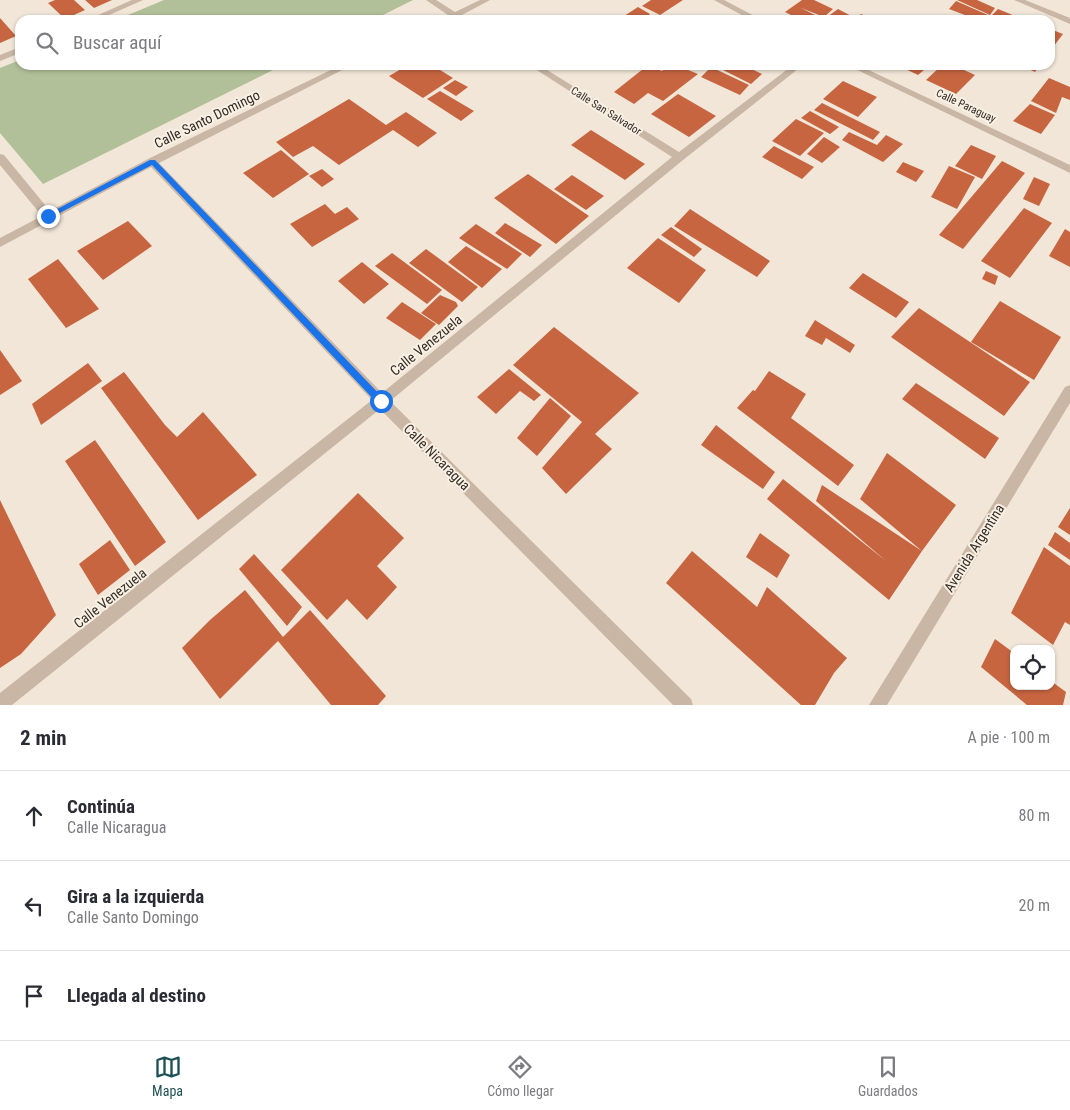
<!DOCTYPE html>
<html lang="es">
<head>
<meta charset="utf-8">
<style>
  :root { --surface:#fff; --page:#f7f7f7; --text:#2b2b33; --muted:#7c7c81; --line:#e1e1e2; --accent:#1b5055 }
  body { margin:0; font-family:"Roboto Condensed",sans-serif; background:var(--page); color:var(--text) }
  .controls { position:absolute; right:15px; bottom:15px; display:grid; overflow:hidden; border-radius:10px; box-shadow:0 1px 4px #0004 }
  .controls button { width:45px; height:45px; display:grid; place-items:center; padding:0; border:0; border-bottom:1px solid var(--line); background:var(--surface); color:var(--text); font:25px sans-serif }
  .stop { position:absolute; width:15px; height:15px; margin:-11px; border:4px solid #1a73e8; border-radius:50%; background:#fff }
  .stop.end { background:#1a73e8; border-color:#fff; box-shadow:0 1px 5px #0008 }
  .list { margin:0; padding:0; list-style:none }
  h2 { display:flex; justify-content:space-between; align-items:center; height:65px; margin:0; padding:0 20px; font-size:21px }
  h2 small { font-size:16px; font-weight:400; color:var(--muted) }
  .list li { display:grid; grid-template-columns:32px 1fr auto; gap:15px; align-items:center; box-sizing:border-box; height:90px; padding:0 20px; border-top:1px solid var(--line) }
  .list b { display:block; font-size:19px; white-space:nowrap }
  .list p { margin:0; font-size:16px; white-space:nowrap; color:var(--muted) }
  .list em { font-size:16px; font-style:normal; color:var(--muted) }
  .icon { flex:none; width:28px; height:28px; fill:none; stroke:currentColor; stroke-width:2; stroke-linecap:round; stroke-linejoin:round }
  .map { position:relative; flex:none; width:1070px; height:705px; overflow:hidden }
  .search { position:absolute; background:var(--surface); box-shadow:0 1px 4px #0004; left:15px; right:15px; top:15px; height:55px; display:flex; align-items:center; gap:12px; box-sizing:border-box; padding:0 18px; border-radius:15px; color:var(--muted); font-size:19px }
  .sheet { height:335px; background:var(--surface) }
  nav { display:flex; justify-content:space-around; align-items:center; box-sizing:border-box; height:70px; border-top:1px solid var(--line); background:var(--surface); font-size:14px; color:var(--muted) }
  nav a { display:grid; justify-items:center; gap:2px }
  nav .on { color:var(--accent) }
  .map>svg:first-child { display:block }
</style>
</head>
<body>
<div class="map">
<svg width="1070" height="705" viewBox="0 0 1070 705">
  <rect width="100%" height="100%" fill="#f1e6d8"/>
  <path fill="#b1c098" d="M 164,0 L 413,0 L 373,20 L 116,20 Z
    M 20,60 L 20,65 L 283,65 L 43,184 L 0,133 L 0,68 Z"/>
  <path fill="#c66540" d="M 55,0 L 74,0 L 85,10 L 65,19 L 48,3 Z
    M 85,0 L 112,0 L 94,8 Z
    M 651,0 L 683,0 L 660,15 L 642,6 Z
    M 802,0 L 814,0 L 833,9 L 824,17 L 801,8 L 821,18 L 819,20 L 801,20 L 785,12 Z
    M 957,0 L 977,0 L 995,8 L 990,15 Z
    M 956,1 L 988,15 L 982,20 L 978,20 L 949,9 Z
    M 638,7 L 650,14 L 642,20 L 618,20 Z
    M 838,9 L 855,18 L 851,20 L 823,20 Z
    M 998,9 L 1025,20 L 1002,20 L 991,16 Z
    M 861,14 L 874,20 L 854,20 Z
    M 0,18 L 16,36 L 0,43 Z
    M 1050,29 L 1063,34 L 1050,51 Z
    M 408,65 L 432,65 L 453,78 L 423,98 L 389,76 Z
    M 648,65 L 662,71 L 668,65 L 676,65 L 698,74 L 663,101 L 648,93 L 634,104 L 614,92 Z
    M 713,65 L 743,65 L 762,74 L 751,84 Z
    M 897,65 L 930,65 L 918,75 Z
    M 942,65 L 953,65 L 975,75 L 956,94 L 926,80 Z
    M 1020,65 L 1040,65 L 1035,72 Z
    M 711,67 L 749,85 L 740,95 L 701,77 Z
    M 1049,78 L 1070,87 L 1070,100 L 1062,97 L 1056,113 L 1031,101 Z
    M 455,80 L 468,87 L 456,96 L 443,88 Z
    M 843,81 L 877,97 L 858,117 L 823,99 Z
    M 440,91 L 474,111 L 461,121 L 427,99 Z
    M 678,94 L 716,116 L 689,137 L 651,114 Z
    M 349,99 L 386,125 L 406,112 L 437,133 L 418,147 L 393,130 L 339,165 L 313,146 L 293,157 L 276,142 Z
    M 822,103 L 880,132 L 873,140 L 814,110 Z
    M 1030,104 L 1055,115 L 1041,134 L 1013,121 Z
    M 810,111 L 839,127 L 830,134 L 801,118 Z
    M 796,119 L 824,133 L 800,156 L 772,141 Z
    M 591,130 L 645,164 L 625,180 L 571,145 Z
    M 849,132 L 877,145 L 886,135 L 903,144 L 883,162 L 842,140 Z
    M 824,137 L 840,147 L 822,163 L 807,154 Z
    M 971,145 L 996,156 L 982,179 L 955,166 Z
    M 774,146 L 814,167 L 802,179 L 762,157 Z
    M 281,150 L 309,174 L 273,198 L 243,173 Z
    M 1002,161 L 1025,173 L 963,249 L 939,235 Z
    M 903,162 L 924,171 L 916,182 L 896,172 Z
    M 949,166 L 975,177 L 957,209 L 931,197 Z
    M 322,169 L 334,179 L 322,187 L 309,176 Z
    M 528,174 L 589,216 L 556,244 L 494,198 Z
    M 572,175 L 604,196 L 586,210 L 554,189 Z
    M 1034,177 L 1050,184 L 1039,206 L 1023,199 Z
    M 325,204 L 335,214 L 347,207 L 359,219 L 312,247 L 290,224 Z
    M 1024,208 L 1052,223 L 1010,278 L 981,261 Z
    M 690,209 L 770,261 L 757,277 L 674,226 Z
    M 128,221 L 152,246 L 103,280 L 77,251 Z
    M 505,223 L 542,245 L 530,257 L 495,233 Z
    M 476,224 L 522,254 L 507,269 L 459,238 Z
    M 671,227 L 702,249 L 694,257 L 661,235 Z
    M 1065,229 L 1070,232 L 1070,267 L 1049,256 Z
    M 658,238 L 706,270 L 679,303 L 627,268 Z
    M 466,246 L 502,269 L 482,288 L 448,262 Z
    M 426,249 L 478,287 L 462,302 L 409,263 Z
    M 392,253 L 442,290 L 427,304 L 375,266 Z
    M 58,259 L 99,309 L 66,328 L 28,279 Z
    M 362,262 L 389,284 L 364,304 L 338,281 Z
    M 986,271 L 998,276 L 995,285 L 982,279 Z
    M 863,273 L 909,302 L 896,318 L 849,288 Z
    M 440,295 L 456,302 L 458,306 L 439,325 L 421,313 Z
    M 1000,301 L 1061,337 L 1034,380 L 971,342 Z
    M 402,302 L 436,324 L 420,340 L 386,318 Z
    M 919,308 L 1030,382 L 1004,416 L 891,337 Z
    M 815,320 L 855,345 L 850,353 L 826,338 L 822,345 L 805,336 Z
    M 554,327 L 639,393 L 595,434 L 612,449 L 566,494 L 542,468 L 582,422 L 513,365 Z
    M 0,350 L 22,381 L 0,395 Z
    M 88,363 L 102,381 L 41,425 L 32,404 Z
    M 509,369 L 541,395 L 534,401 L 520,391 L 496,414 L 477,397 Z
    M 769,371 L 806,394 L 791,418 L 854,465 L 838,486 L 737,408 L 753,390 L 755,391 Z
    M 124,372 L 165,425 L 177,437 L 203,412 L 257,475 L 198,520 L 101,388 Z
    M 916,383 L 999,438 L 985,459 L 902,399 Z
    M 550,398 L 571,416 L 537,456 L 517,438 Z
    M 716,425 L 775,472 L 763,489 L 701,445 Z
    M 95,440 L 166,542 L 135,566 L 65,461 Z
    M 887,453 L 956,505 L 922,551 L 860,499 Z
    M 783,479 L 886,561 L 816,501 L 822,485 L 922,551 L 889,600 L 767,499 Z
    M 358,493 L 404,538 L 377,566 L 397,587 L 367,620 L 347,599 L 327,620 L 281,570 Z
    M 0,500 L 56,615 L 21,654 L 0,668 Z
    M 1070,508 L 1070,535 L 1058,527 Z
    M 1055,532 L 1070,543 L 1070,560 L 1048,545 Z
    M 760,533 L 790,555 L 777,578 L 746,557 Z
    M 110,540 L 130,570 L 98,595 L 79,564 Z
    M 1044,547 L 1070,566 L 1070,625 L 1065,622 L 1053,645 L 1011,613 Z
    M 692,551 L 757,607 L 767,587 L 847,658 L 834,673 L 815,705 L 801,705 L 666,583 Z
    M 254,554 L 302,607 L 287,626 L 239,569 Z
    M 245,590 L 283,637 L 310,610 L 386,696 L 378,705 L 331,705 L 278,641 L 220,699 L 182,648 L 210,620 Z
    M 995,639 L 1014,653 L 1014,686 L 1051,686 L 1051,681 L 1066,692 L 1063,705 L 1027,705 L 981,667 Z"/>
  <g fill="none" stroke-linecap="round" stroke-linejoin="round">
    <path fill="#c9b6a4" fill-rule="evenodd" d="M 132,0 L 143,0 L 98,20 L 87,20 Z
      M 426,0 L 436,0 L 455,12 L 480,0 L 490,0 L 460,16 L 464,20 L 441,20 L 448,15 Z
      M 714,0 L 724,0 L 762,20 L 751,20 Z
      M 1014,0 L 1025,0 L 1070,18 L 1070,24 Z
      M 20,47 L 20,53 L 0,61 L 0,55 Z
      M 341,65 L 352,65 L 159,163 L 382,393 L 672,157 L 529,65 L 539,65 L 679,152 L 793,65 L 803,65 L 683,160 L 390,401 L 691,699 L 693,705 L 673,705 L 380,409 L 12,705 L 0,705 L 0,693 L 372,400 L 151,167 L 0,247 L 0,238 L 42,216 L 0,165 L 0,154 L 4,155 L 50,211 L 148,159 Z
      M 847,65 L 858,65 L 1070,165 L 1070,173 Z
      M 1070,385 L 1070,403 L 887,705 L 869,705 L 1065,387 Z"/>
  </g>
  <path fill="#1a73e8" d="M 150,160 L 155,160 L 384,399 L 384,404 L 378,404 L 152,165 L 50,218 L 44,216 Z"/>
  <g text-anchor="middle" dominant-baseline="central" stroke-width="4" stroke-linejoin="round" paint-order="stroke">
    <g font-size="11" fill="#342b26" stroke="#f9f0e4">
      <text transform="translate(966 106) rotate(25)">Calle Paraguay</text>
      <text transform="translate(606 111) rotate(32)">Calle San Salvador</text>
    </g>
    <g font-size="14" fill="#342b26" stroke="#f9f0e4">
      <text transform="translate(207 119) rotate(-26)">Calle Santo Domingo</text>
      <text transform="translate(426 345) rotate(-39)">Calle Venezuela</text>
      <text transform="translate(437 457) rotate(45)">Calle Nicaragua</text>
      <text transform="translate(974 548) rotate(-58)">Avenida Argentina</text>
      <text transform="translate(110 598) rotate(-38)">Calle Venezuela</text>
    </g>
  </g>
</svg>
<div class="controls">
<button><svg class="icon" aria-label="locate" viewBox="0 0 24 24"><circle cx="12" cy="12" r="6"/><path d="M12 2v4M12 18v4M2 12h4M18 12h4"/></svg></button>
</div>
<div class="stop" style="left:381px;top:401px"></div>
<div class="stop end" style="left:48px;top:216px"></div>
<div class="search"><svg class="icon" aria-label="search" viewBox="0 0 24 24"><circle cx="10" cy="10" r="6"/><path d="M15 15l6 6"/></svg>Buscar aquí</div>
</div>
<section class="sheet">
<h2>2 min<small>A pie · 100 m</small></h2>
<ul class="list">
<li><svg class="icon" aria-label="ahead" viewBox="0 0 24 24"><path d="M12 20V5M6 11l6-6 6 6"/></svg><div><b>Continúa</b><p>Calle Nicaragua</p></div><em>80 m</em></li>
<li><svg class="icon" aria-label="left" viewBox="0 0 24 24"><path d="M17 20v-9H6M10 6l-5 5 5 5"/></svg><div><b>Gira a la izquierda</b><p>Calle Santo Domingo</p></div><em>20 m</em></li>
<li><svg class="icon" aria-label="arrive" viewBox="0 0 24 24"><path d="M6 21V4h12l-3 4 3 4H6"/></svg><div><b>Llegada al destino</b></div></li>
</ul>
</section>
<nav>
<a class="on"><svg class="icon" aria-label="map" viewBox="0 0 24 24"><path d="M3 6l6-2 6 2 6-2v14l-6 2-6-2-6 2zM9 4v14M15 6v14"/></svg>Mapa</a>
<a><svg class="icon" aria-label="directions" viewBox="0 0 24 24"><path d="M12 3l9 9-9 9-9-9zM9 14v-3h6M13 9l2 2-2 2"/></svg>Cómo llegar</a>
<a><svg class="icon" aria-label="saved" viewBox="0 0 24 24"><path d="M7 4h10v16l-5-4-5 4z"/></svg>Guardados</a>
</nav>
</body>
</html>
